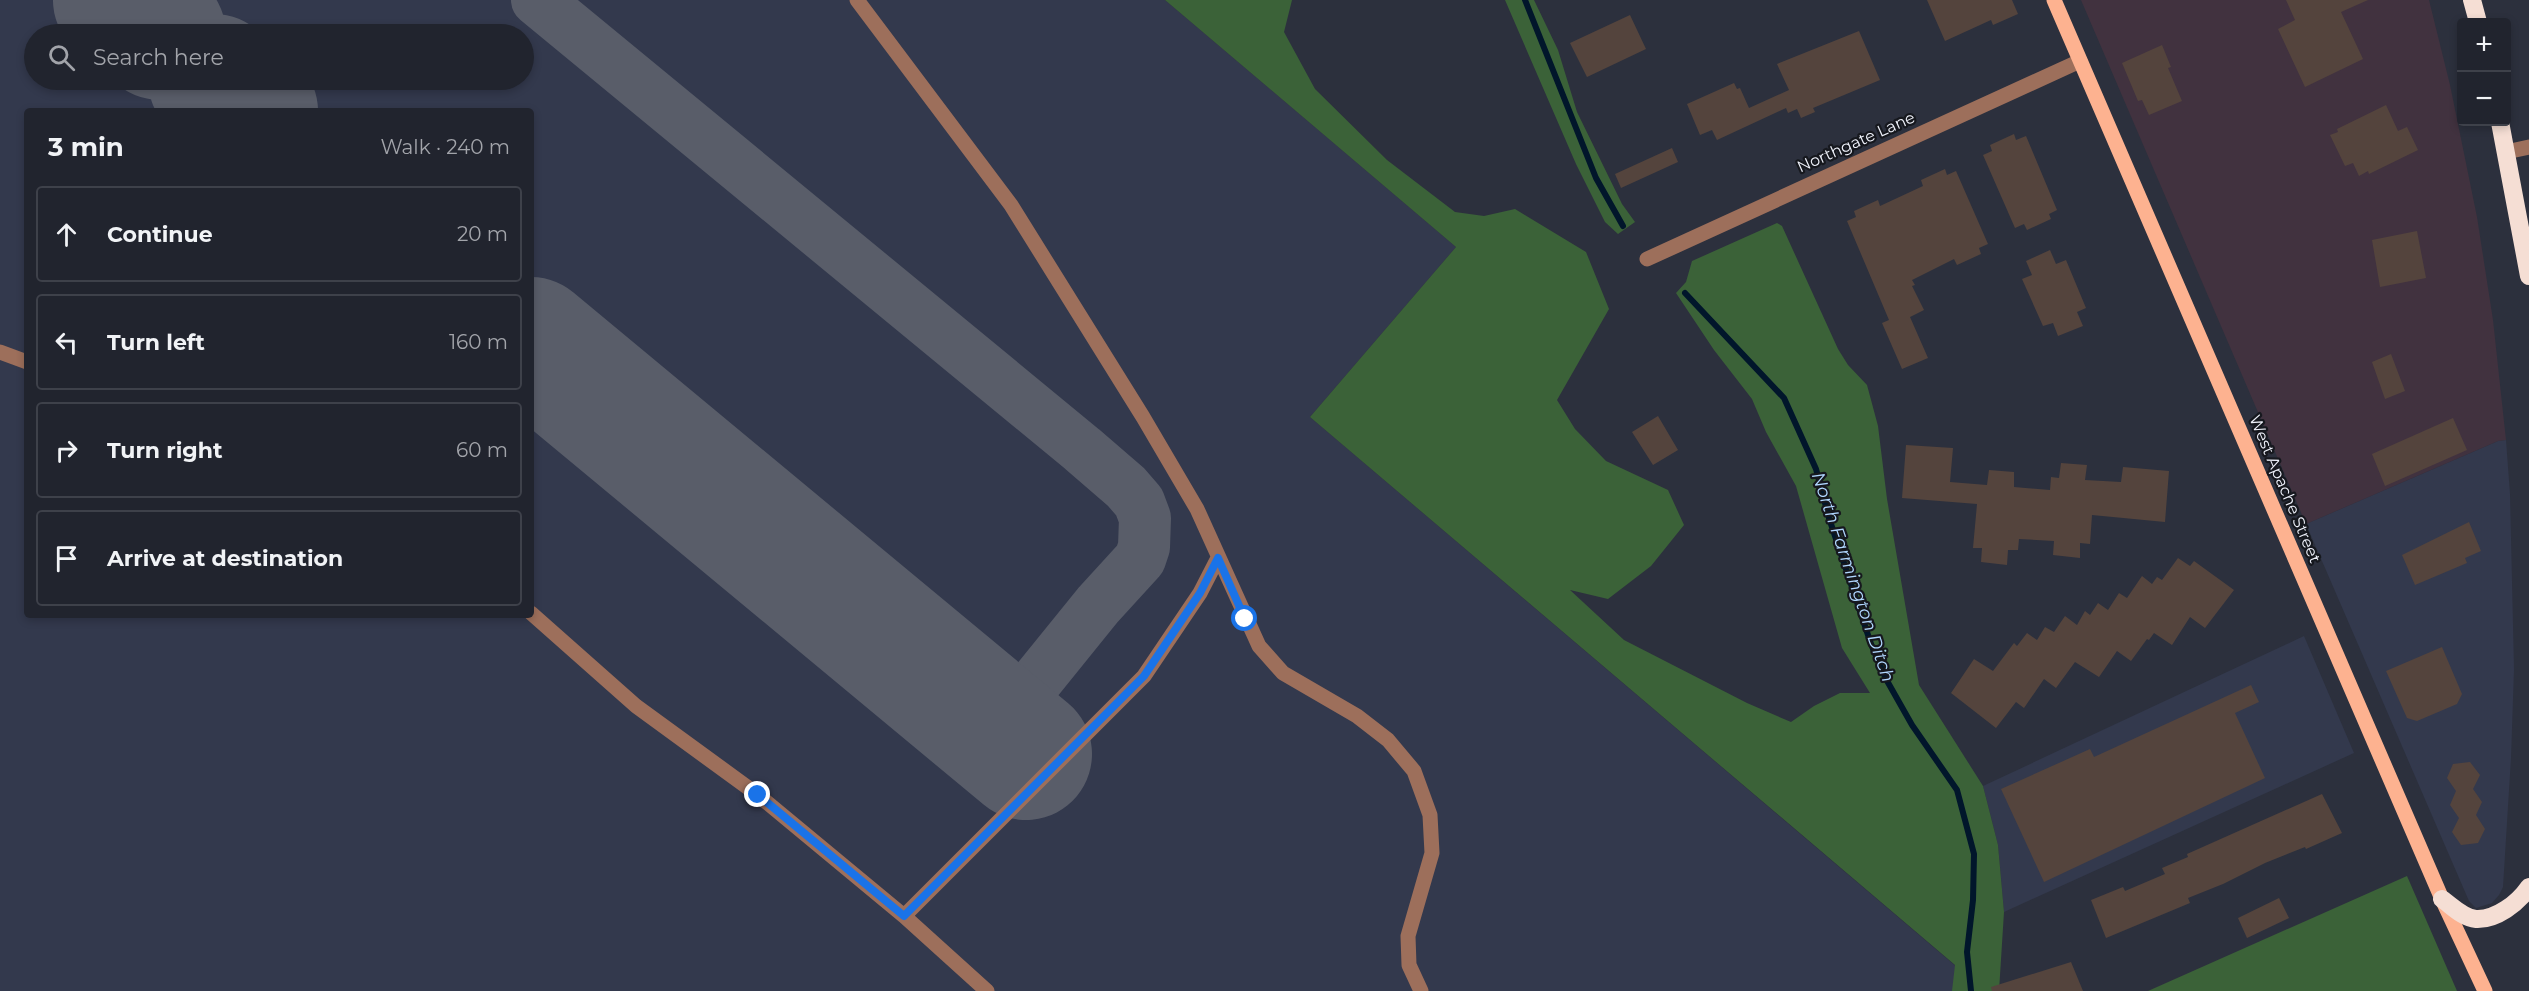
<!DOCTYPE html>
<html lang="en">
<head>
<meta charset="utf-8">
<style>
  :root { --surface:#21242e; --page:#2d303a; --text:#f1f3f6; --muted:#a2a4aa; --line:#3e414a }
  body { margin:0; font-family:Montserrat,sans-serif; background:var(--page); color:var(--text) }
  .controls { position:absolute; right:18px; top:18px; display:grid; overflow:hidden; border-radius:6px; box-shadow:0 3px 9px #0003 }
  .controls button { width:54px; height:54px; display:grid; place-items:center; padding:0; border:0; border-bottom:2px solid var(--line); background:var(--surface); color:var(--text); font:30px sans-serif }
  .stop { position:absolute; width:18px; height:18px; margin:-14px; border:4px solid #1a73e8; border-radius:50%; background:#fff }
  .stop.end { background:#1a73e8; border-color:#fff; box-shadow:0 2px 6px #0008 }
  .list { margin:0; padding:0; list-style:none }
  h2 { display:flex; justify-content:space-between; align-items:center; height:78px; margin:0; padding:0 24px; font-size:26px }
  h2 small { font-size:20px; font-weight:400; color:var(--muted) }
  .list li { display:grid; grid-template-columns:39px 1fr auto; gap:18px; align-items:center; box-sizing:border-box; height:96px; margin:0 12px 12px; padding:0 12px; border:2px solid var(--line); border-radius:6px }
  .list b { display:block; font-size:22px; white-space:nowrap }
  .list em { font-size:20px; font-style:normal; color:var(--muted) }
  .icon { flex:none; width:33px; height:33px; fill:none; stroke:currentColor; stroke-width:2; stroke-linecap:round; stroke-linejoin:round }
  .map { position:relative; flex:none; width:2529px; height:991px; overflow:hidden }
  .search { position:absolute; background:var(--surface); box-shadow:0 3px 9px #0003; left:24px; top:24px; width:510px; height:66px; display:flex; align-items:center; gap:15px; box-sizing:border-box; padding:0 21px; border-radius:33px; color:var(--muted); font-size:22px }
  .panel { position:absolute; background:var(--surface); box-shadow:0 3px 9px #0003; left:24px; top:108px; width:510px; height:510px; border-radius:6px }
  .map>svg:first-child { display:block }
</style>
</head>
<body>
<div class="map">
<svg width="2529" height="991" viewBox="0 0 2529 991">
  <rect width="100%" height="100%" fill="#2c303d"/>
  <path fill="#33394d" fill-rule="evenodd" d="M 0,0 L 1165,0 L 1456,247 L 1310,417 L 1985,991 L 0,991 ZM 34,34 L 524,34 L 524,80 L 34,80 ZM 27,111 L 531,111 L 531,615 L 27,615 Z
    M 2506,440 L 2510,494 L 2514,669 L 2511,758 L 2503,887 L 2499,895 L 2492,903 L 2476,908 L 2469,901 L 2306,524 L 2498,441 Z
    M 2304,636 L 2354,753 L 2004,912 L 1998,845 L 1983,786 Z"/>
  <path fill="#41323f" d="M 2081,0 L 2429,0 L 2450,85 L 2477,217 L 2493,320 L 2506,440 L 2498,441 L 2306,524 Z"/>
  <path fill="#3b6238" d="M 1165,0 L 1292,0 L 1284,32 L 1315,89 L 1387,160 L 1455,212 L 1484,216 L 1515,209 L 1586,252 L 1609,309 L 1557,400 L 1575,429 L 1606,461 L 1668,490 L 1684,525 L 1651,566 L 1608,599 L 1570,590 L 1624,640 L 1747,703 L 1791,722 L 1814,706 L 1840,693 L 1870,693 L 1842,648 L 1796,486 L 1766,432 L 1752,399 L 1714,350 L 1676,293 L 1686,282 L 1692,261 L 1777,223 L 1782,226 L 1838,349 L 1848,365 L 1867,385 L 1878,426 L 1887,499 L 1919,685 L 1983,786 L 1998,845 L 2004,912 L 1999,991 L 1952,991 L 1955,965 L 1310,417 L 1456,247 Z
    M 1505,0 L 1534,0 L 1558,50 L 1577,112 L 1622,204 L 1635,222 L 1618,234 L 1605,222 L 1576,164 Z
    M 2407,876 L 2457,991 L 2148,991 Z"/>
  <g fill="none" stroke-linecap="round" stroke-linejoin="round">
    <path stroke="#01162b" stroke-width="6" d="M 1525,0 L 1596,178 L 1623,226
      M 1685,293 L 1784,398 L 1816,469 L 1829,518 L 1871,644 L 1886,679 L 1912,725 L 1957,790 L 1974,854 L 1973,900 L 1967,952 L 1971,991"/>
    <path stroke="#595d69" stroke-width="52" d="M 537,0 L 1082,449 L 1126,487 L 1139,502 L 1145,518 L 1144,547 L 1140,559 L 1098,605 L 997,730"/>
    <path stroke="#595d69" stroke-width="132" d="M 119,0 L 160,34
      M 214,80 L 252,111
      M 531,343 L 1026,754"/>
  </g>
  <path fill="#54443d" d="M 1927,0 L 2012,0 L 2018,14 L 1993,25 L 1991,20 L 1945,41 Z
    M 2286,0 L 2368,0 L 2341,12 L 2363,59 L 2305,87 L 2278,29 L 2295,20 Z
    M 1630,15 L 1646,49 L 1587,77 L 1570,43 Z
    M 1859,31 L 1880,80 L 1813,108 L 1815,112 L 1801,118 L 1797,109 L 1788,113 L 1786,108 L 1717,140 L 1712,130 L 1700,135 L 1687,104 L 1734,83 L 1737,89 L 1740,88 L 1749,108 L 1789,90 L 1777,64 Z
    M 2162,45 L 2171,67 L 2168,68 L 2182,101 L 2149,115 L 2142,100 L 2138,101 L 2122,63 Z
    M 2386,105 L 2398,131 L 2407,127 L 2418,150 L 2369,174 L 2368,171 L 2359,176 L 2353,163 L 2345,166 L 2330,135 L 2338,132 L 2337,129 Z
    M 2014,134 L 2016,140 L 2026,136 L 2057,210 L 2049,214 L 2051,219 L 2027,230 L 2024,224 L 2015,228 L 1983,155 L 1992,151 L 1990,145 Z
    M 1672,148 L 1678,162 L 1621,188 L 1615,174 Z
    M 1945,169 L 1947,175 L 1956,171 L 1988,244 L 1979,248 L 1981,254 L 1957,265 L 1954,259 L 1912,280 L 1915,285 L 1912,286 L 1924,310 L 1910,317 L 1928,358 L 1902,369 L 1882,323 L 1889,320 L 1847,221 L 1856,217 L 1854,211 L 1878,200 L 1880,206 L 1923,186 L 1921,180 Z
    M 2417,231 L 2426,278 L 2380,287 L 2372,240 Z
    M 2050,250 L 2056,264 L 2066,260 L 2086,308 L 2077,312 L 2083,326 L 2058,336 L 2053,323 L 2043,326 L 2022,279 L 2032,275 L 2026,261 Z
    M 2391,354 L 2405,391 L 2385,399 L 2372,362 Z
    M 1658,416 L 1678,450 L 1653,465 L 1632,432 Z
    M 2453,418 L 2467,450 L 2385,486 L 2372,454 Z
    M 1906,445 L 1953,448 L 1950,482 L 1987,485 L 1989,470 L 2014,472 L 2014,487 L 2050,490 L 2051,477 L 2059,478 L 2061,463 L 2087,465 L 2085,480 L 2121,482 L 2123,467 L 2169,471 L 2165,522 L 2092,515 L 2090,544 L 2080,543 L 2080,558 L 2053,555 L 2054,541 L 2019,539 L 2018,550 L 2008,550 L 2007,565 L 1981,562 L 1982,548 L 1973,548 L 1977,504 L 1902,498 Z
    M 2469,522 L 2481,551 L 2465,558 L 2467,563 L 2415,585 L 2402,555 Z
    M 2178,558 L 2190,566 L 2194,561 L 2234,590 L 2205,628 L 2190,617 L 2172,645 L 2154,633 L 2149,640 L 2147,639 L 2131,661 L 2117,651 L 2099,677 L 2075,662 L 2056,688 L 2044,679 L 2024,708 L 2016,702 L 1996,728 L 1951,693 L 1974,659 L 1993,671 L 2014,643 L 2017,646 L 2027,633 L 2037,640 L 2045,627 L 2054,632 L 2065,616 L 2077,625 L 2085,611 L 2090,615 L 2098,603 L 2108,610 L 2119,593 L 2127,598 L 2142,576 L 2152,584 L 2157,577 L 2162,580 Z
    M 2442,647 L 2462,694 L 2457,704 L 2417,721 L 2407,718 L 2386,671 Z
    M 2251,685 L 2259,702 L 2235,713 L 2265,778 L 2044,882 L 2001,789 L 2090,749 L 2094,757 Z
    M 2470,762 L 2480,775 L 2473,789 L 2482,802 L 2476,815 L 2485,829 L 2478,843 L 2461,845 L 2452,832 L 2459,818 L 2450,805 L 2456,791 L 2447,778 L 2453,764 Z
    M 2322,794 L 2342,833 L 2306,849 L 2305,847 L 2265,863 L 2223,884 L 2188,898 L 2190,903 L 2106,938 L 2091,900 L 2123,887 L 2125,891 L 2165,874 L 2162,868 L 2188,857 L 2187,854 Z
    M 2279,898 L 2289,918 L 2247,938 L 2238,918 Z
    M 2071,962 L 2083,991 L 1992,991 L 1991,987 Z"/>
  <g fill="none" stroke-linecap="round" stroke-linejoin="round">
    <path stroke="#9d6f5b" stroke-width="15" d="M 857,0 L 1011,205 L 1143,417 L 1197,509 L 1259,646 L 1283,673 L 1357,716 L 1388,740 L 1414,771 L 1430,815 L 1432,853 L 1408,936 L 1409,965 L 1421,991
      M 2506,152 L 2529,147
      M 1647,259 L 2080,61
      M 0,352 L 27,362
      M 531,613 L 636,706 L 758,795 L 904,916 L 987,991
      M 904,916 L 1144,676 L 1200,593 L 1218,558"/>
    <path stroke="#fdb290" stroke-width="15" d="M 2054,0 L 2442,899 L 2485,991"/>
    <path stroke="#f5ded4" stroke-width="18" d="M 2472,0 L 2478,22
      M 2500,122 L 2529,276
      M 2442,899 C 2452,906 2463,918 2476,919 C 2496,920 2518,903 2529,887"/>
  </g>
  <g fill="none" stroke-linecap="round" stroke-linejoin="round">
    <path stroke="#1a73e8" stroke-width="8" d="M 758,795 L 904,916 L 1144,676 L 1200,593 L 1218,558 L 1245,619"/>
  </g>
  <g text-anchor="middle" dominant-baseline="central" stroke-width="4.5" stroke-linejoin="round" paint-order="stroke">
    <g font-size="16" fill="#f0f3fc" stroke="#16181e">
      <text transform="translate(1856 142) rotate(-24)">Northgate Lane</text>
      <text transform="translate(2285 489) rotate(67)">West Apache Street</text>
    </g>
    <g font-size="18" font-style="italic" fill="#b0d7ff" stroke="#16181e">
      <text transform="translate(1853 577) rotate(71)">North Farmington Ditch</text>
    </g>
  </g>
</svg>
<div class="controls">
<button>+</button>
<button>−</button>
</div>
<div class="stop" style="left:1245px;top:619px"></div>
<div class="stop end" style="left:758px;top:795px"></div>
<div class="search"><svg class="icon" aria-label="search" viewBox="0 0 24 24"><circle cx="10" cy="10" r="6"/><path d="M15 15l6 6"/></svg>Search here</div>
<section class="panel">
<h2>3 min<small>Walk · 240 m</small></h2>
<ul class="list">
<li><svg class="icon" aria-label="ahead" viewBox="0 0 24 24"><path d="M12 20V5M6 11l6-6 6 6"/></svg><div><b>Continue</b></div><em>20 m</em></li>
<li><svg class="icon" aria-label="left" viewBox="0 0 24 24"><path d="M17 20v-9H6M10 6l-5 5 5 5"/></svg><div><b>Turn left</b></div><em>160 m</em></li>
<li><svg class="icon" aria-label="right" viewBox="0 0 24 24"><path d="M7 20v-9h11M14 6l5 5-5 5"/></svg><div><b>Turn right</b></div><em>60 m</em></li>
<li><svg class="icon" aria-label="arrive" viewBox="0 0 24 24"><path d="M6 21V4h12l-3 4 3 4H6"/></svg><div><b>Arrive at destination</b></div></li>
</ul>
</section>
</div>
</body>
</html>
